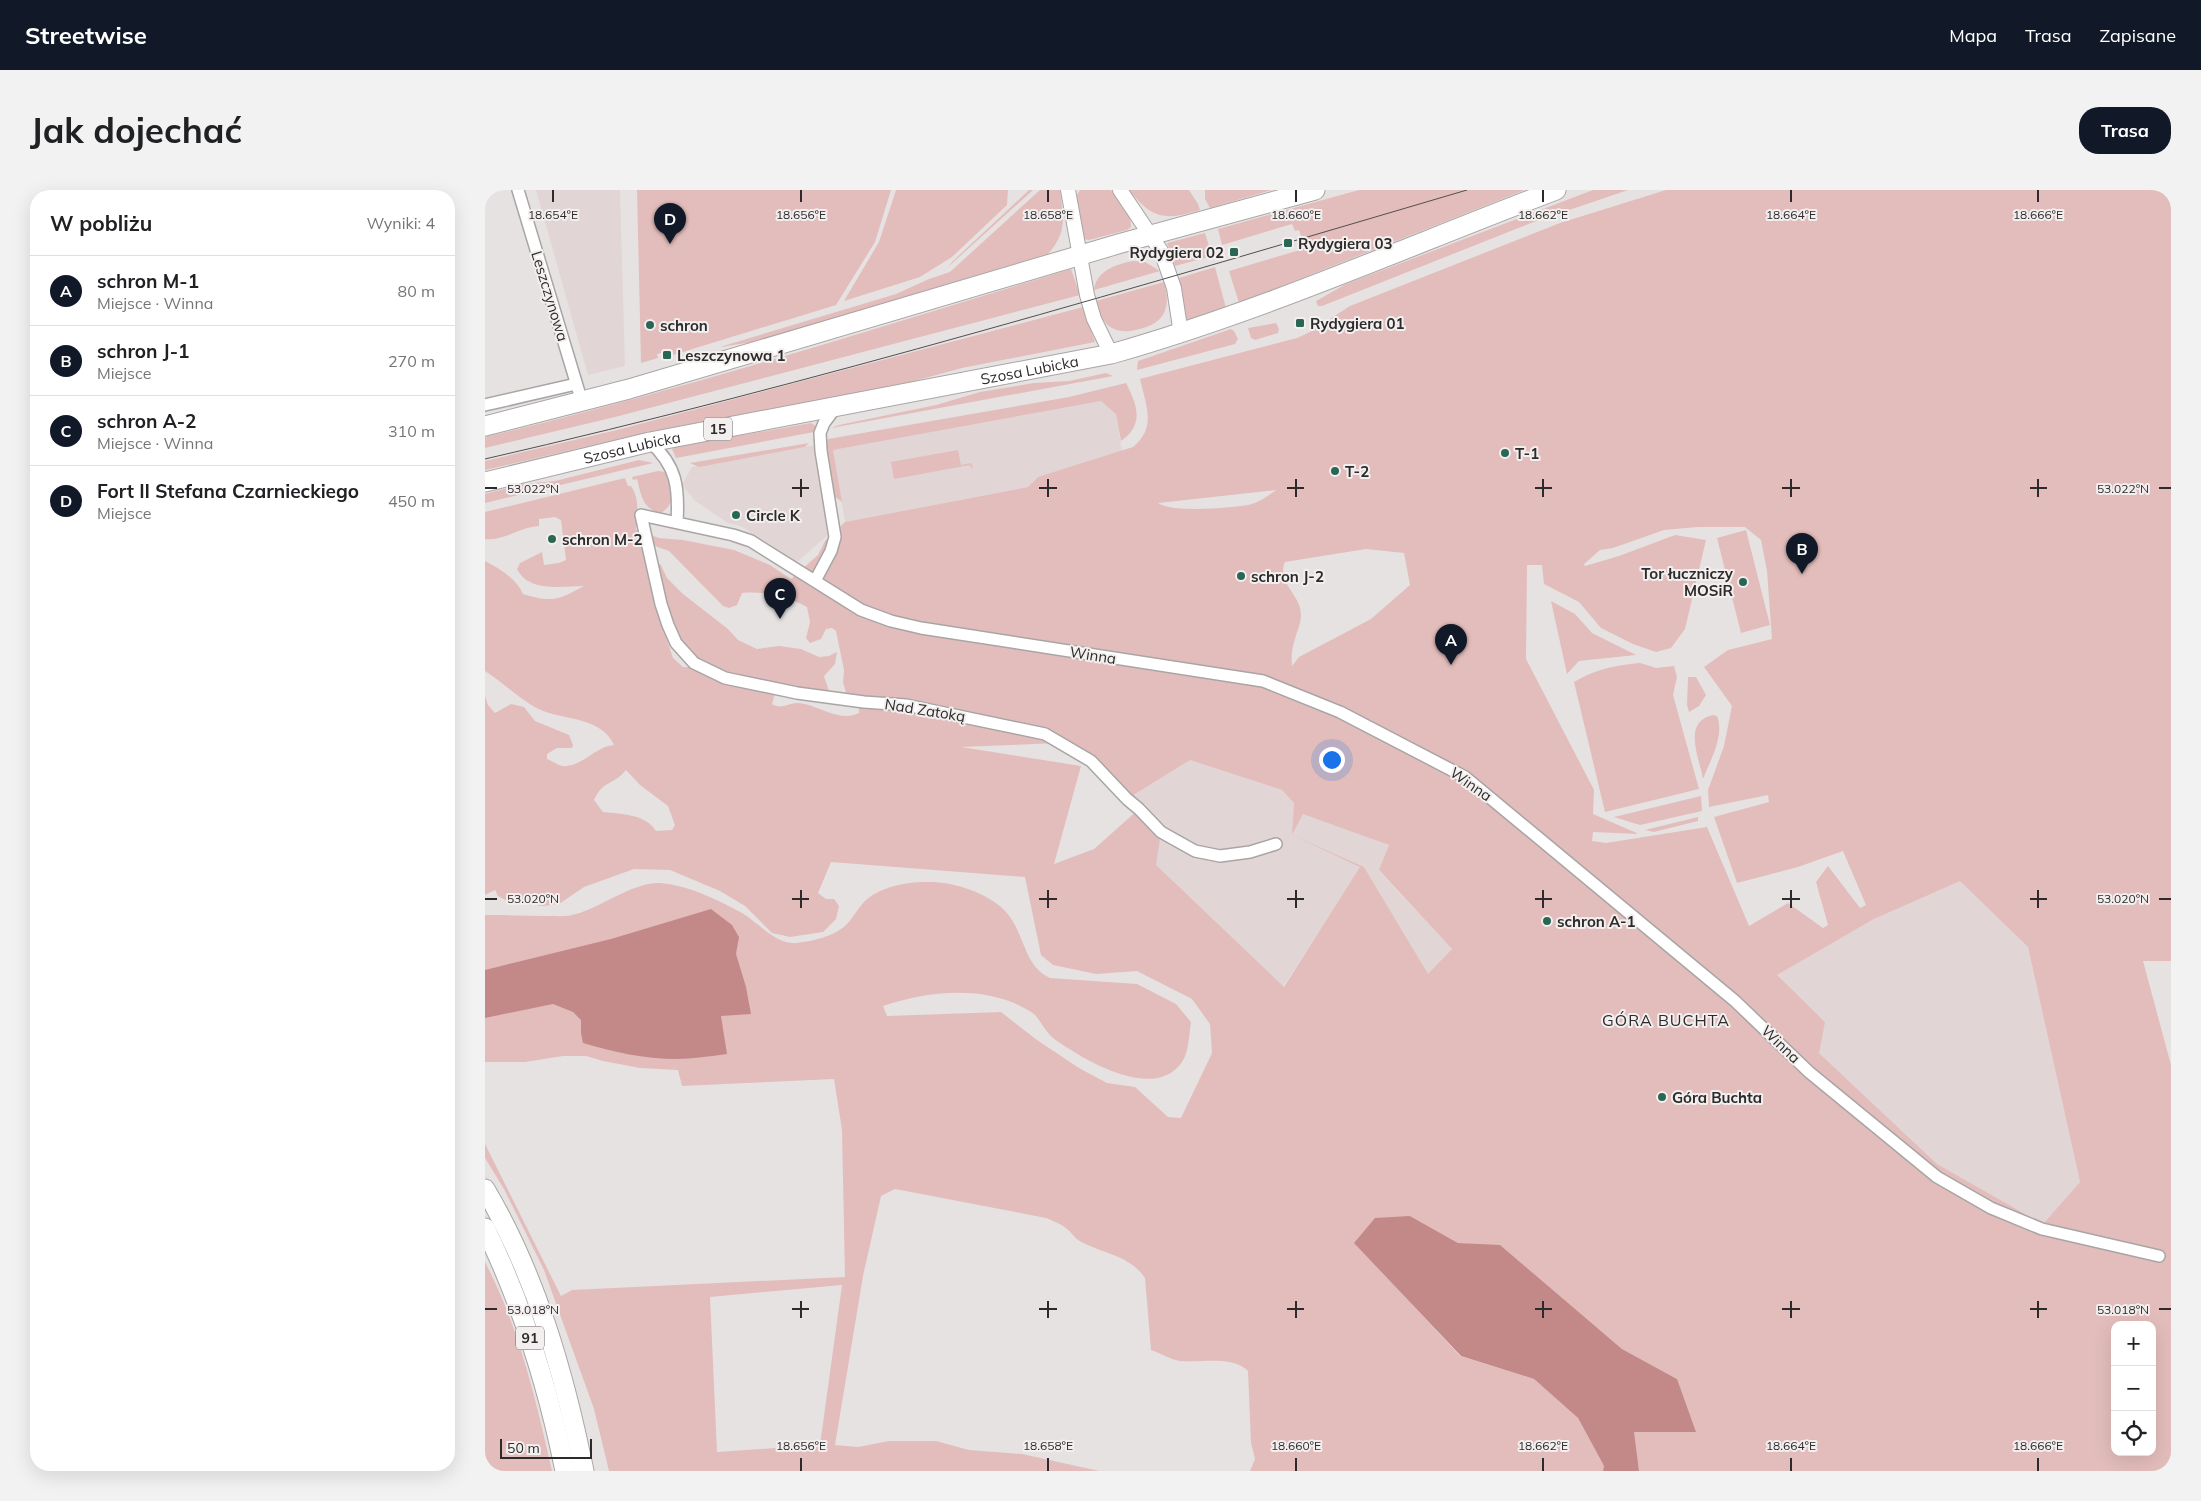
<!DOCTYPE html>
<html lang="pl">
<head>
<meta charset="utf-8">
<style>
  :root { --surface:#fff; --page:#f2f2f2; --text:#202124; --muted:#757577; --line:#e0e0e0; --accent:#111827 }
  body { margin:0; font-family:Mulish,sans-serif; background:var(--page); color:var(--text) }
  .controls { position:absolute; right:15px; bottom:15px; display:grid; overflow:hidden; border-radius:10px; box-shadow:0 5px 20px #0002 }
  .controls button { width:45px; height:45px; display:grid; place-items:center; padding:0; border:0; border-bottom:1px solid var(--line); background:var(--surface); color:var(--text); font:25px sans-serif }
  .scale { position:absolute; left:15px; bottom:12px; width:92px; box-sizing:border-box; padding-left:5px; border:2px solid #2c2a2a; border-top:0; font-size:14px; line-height:18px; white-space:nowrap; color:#2c2a2a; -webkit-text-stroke:4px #f3efef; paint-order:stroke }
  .you { position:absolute; left:846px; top:569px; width:18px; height:18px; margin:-12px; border:4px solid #fff; border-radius:50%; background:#1a73e8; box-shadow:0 0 0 8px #1a73e833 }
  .badge { display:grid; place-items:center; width:32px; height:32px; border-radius:50%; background:var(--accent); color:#fff; font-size:16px; font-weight:700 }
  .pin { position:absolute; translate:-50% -41px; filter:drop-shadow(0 1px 2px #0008) }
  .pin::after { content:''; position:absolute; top:26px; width:18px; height:15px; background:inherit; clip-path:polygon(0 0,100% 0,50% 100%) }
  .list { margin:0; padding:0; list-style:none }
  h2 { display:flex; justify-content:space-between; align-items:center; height:65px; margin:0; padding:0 20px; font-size:21px }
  h2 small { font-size:16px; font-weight:400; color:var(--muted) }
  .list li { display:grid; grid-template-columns:32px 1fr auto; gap:15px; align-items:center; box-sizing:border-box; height:70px; padding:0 20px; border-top:1px solid var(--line) }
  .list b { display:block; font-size:19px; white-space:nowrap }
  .list p { margin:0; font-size:16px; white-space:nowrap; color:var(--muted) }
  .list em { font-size:16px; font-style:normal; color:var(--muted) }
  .icon { flex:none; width:28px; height:28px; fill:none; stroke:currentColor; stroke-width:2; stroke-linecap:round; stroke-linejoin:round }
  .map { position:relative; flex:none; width:1686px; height:1281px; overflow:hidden; border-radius:20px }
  header { display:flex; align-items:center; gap:30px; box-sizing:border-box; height:70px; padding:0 25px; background:var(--accent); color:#fff }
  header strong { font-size:24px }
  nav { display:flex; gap:28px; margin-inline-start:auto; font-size:18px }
  .intro { display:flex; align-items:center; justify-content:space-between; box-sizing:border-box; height:120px; padding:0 30px }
  h1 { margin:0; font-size:35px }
  .button { padding:12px 22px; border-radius:20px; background:var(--accent); color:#fff; font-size:18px; font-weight:700 }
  main { display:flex; gap:30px; padding:0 30px }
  aside { flex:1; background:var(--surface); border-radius:20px; box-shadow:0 5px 20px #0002 }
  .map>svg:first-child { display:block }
</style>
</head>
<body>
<header>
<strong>Streetwise</strong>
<nav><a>Mapa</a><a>Trasa</a><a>Zapisane</a></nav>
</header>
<div class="intro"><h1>Jak dojechać</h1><a class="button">Trasa</a></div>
<main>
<aside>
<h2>W pobliżu<small>Wyniki: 4</small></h2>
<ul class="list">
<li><span class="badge">A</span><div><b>schron M-1</b><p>Miejsce · Winna</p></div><em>80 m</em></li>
<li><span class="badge">B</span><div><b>schron J-1</b><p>Miejsce</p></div><em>270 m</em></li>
<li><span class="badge">C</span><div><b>schron A-2</b><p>Miejsce · Winna</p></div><em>310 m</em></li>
<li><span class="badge">D</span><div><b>Fort II Stefana Czarnieckiego</b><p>Miejsce</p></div><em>450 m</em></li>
</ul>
</aside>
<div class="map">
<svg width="1686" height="1281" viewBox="0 0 1686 1281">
  <rect width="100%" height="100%" fill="#e6e2e2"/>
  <path fill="#e2d5d5" d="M 51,0 L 135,0 L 140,176 L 103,185 Z
    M 616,211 L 631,223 L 637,262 L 562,284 L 553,287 L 543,297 L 360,332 L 348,260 Z
    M 329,255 L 345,343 L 312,372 L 256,336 L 243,333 L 210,311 L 197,295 L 207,277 Z
    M 705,570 L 797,600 L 809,613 L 808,644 L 818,623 L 904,655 L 894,681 L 967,759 L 943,785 L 879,677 L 862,670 L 876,677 L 798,797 L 670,675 L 676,642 L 642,609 Z
    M 1475,690 L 1543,757 L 1595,992 L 1558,1034 L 1452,974 L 1334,863 L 1292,785 L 1389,729 Z"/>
  <path fill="#e3bdbb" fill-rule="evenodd" d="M 152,0 L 406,0 L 390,52 L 351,115 L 188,165 L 186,161 L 172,164 L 173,168 L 156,173 Z
    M 411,0 L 523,0 L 522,15 L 467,67 L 435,87 L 359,111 L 394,52 Z
    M 544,0 L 548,0 L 463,77 L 468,71 Z
    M 555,0 L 575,0 C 578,27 583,42 563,64 L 268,152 L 235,157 L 411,104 L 444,89 L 465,82 Z
    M 595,0 L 626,0 L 645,26 L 646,37 L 642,40 L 604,50 L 598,49 L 591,7 Z
    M 644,0 L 704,0 L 713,14 L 715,20 C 680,31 667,29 644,0 Z
    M 720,0 L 787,0 L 725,18 L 720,9 Z
    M 874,0 L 1040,0 L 754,113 L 744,81 L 815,60 L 813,52 L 818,51 L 814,40 L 810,41 L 807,34 L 737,55 L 733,39 Z
    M 1108,0 L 1143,0 L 1046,33 L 837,116 L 833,116 L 831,111 L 861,94 Z
    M 1181,0 L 1686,0 L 1686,771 L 1658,771 L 1686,875 L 1686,1281 L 1154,1281 L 1148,1242 L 1192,1189 L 1137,1159 L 1015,1056 L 973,1053 L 925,1026 L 870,1053 L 975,1166 L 1049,1189 L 1093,1228 L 1119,1276 L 1118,1281 L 765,1281 L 770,1269 L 766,1253 L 763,1181 C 747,1165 717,1173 695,1171 C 686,1170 675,1163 666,1160 L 660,1088 C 644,1064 616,1064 593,1050 C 589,1047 586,1042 582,1039 C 576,1034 568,1031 561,1028 L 410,999 L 396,1006 L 378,1086 L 350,1255 L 373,1257 L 404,1251 L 451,1251 L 484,1260 L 537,1264 L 614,1281 L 124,1281 L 109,1219 L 59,1080 L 19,999 L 0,968 L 0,954 L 76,1106 L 87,1100 L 360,1087 L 357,940 L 349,889 L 197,896 L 193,880 L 155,878 L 118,871 L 101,866 L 78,866 L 40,872 L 0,872 L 0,725 C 22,725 43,726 64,726 C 73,726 83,727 91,724 C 116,717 150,691 176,693 C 205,696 231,709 257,723 C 274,733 291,755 312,753 C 328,751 350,746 361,735 C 368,728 373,718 380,711 C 402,690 450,688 477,697 C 496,703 517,713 527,730 C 540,750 541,777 565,788 L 652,794 L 691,814 L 706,832 C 704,844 704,862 697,872 C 669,913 597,869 568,848 C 560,841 556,831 549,824 C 544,820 535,816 529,813 C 490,796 437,802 398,816 L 402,826 L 516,822 L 552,850 L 594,878 L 622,893 L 650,897 L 683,927 L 696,928 L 727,863 L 725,834 L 707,809 L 652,781 L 611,784 L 568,775 L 556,765 L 540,687 L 346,672 L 333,703 L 341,709 L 349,709 L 354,716 L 351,729 L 338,742 L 305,747 L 287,743 L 260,716 L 235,701 L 185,680 L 149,679 L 99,697 L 74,714 L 58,716 L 24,712 L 13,706 L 10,700 L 0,705 L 0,506 L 3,515 L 10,523 L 26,514 L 39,517 L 50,531 L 84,545 L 88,555 L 87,558 L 72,558 L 62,564 L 62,569 C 67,571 73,575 77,576 C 96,578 111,556 129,555 C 117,528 82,530 58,521 C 37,512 19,493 0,481 L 0,371 C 15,379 31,388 38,404 C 68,413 73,410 99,396 C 77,396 44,403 32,379 L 35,373 L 57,362 L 59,375 L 74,373 L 81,370 L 76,330 L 70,327 L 54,329 L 54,336 C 34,337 20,351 0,349 L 0,322 L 140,288 L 143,296 L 146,296 C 156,311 151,324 151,340 L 174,348 L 198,350 L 249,360 L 285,375 L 306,389 L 333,365 L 340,351 L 360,332 L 543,297 L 553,287 L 562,284 L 648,257 C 672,237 661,216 655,189 L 812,148 C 832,140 847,127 865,116 L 1075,33 ZM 791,300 C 783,306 773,313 763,315 C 745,318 687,323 673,313 ZM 1213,337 L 1260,337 L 1276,350 L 1282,381 L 1287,449 L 1243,460 L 1219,477 L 1247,516 L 1239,556 L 1223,600 L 1224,617 L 1283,605 L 1284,612 L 1229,627 L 1252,693 L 1313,677 L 1358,661 L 1381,715 L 1375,718 L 1343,676 L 1331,692 L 1343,735 L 1338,738 L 1303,713 L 1264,736 L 1222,637 L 1121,653 L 1107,651 L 1108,642 L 1154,644 L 1108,624 L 1109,600 L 1041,469 L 1042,375 L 1057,375 L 1059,394 L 1094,412 L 1116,438 L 1148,454 L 1171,462 L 1186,458 L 1200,439 L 1221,350 L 1190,345 L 1134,366 L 1100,376 L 1099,374 L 1115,360 L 1128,358 L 1179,340 ZM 159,352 L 184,361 L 238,416 L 244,418 L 252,415 L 257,403 C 280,401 302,406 322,417 L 325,432 L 321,448 L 325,453 L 336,449 L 341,439 L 347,438 L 351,441 L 359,480 L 358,492 L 361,503 L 368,506 L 374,514 L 374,523 C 354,533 332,514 313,513 C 302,513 298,520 287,514 L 291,499 L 345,504 L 339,486 L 350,474 L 352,462 L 344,466 L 334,467 L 316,459 L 294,456 L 272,459 L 253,450 L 243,439 L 198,404 L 182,388 L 176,375 L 171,372 C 179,404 183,442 208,465 L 203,477 L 198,477 L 188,468 L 172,420 ZM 881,359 L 919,363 L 925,395 L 886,429 L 814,467 L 807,476 C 806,467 807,457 810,449 C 813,437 818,431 815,418 C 811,402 792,390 800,372 ZM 575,553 L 606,571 L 642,609 L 705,570 L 797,600 L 809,613 L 807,645 L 875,677 L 799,797 L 671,675 L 676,642 L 654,619 L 609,659 L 569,674 L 596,576 L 476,557 ZM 141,580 L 155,595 L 183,616 L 190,635 L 187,640 L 171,641 C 161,624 136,624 118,622 L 109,610 C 119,589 128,596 141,580 ZM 818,624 L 904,655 L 894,680 L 967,759 L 943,784 L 879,677 L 807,645 ZM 1475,691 L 1543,757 L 1595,992 L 1558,1034 L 1452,974 L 1334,863 L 1340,832 L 1292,785 L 1389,729 ZM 357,1095 L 335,1255 L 232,1262 L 225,1107 ZM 1630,1135 L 1667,1135 L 1667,1262 L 1630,1262 Z
    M 720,43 L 727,66 L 690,76 L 682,53 Z
    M 648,71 L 660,72 L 675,81 L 609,100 C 611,81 631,74 648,71 Z
    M 730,77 L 741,118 L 702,133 L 694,88 Z
    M 586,79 L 595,105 L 130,227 L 0,258 L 0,247 C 198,200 392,138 586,79 Z
    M 679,92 C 687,120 678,135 650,140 C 643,142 634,142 627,138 C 617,133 614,121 611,111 Z
    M 598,117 L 610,152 L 477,178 L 411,196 L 163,242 L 0,280 L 0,271 L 132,240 Z
    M 791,133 L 794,139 L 793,143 L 770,150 L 766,148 L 763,138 Z
    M 746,139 L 749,141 L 753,149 L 750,154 L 652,180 L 653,171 Z
    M 621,183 L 628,186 L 346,238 L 354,235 L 451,215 L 495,202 L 549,193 L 584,191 Z
    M 641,193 C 653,216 659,235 636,251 L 631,224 L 616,211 L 348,260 L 357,312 L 348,305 L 340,257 L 343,249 L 584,207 Z
    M 326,233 L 331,236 L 329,242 L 191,268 L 187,259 L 190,257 Z
    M 324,253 L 320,257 L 214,277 L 205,273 Z
    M 473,260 L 476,275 L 486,273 L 488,277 L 486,278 L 485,275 L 409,289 L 406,272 Z
    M 154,270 L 168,273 L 0,313 L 0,304 L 37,294 L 70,291 Z
    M 173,281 L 181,282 C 187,297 192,313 176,323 C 158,320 156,305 152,289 L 148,290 L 147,287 Z
    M 1261,340 L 1285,435 L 1256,443 L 1232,348 Z
    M 1066,411 L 1090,424 L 1107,443 L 1151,465 L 1094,471 L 1082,484 Z
    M 1155,473 L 1171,478 L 1189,476 L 1192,487 L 1188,505 L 1214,599 L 1120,622 L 1089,492 C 1114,478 1127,476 1155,473 Z
    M 1203,487 L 1211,487 L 1221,505 L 1214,516 L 1204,522 L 1202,515 Z
    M 1228,525 L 1232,526 C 1240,545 1225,571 1218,589 C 1214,567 1197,532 1228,525 Z
    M 1216,606 L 1217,621 L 1155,635 L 1129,627 Z
    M 1213,627 L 1213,631 L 1169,642 L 1160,640 Z
    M 0,1072 C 34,1137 51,1210 67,1281 L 0,1281 Z"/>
  <path fill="#c38988" d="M 226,719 L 247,735 L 254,747 L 251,764 L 261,797 L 266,824 L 236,826 L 242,864 C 225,866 208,869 191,869 C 160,869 128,862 98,853 L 96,843 L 96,830 L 88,822 L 68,814 L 0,828 L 0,780 L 126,749 Z
    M 925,1026 L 973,1053 L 1015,1055 L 1137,1159 L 1192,1189 L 1211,1242 L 1149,1242 L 1154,1281 L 1118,1281 L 1119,1276 L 1093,1228 L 1049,1189 L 976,1166 L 869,1053 L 890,1028 Z"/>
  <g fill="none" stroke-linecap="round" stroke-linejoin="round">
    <defs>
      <path id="minor" d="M 33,0 L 97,212
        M 0,215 L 91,194
        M 165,252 C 192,276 194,298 192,332
        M 330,391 L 346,361 L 350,347 L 336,261 L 335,243 L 339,233 L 351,217
        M 791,654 L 765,662 L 735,666 L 710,661 L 676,642 L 654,619 L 642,609 L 606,571 L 560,544 L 421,515 L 379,512 L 312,503 L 240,488 L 209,473 L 191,453 L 183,435 L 176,414 L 156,325 L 248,345 L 266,351 L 376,420 L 406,431 L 436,438 L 778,491 L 855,522 L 980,587 L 1250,811 L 1324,882 L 1452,987 L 1506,1018 L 1557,1039 L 1674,1066"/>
      <path id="tertiary" d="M 583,0 L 602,105 L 609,129 L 626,164
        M 635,0 L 676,61 L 689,98 L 696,144"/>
      <g id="primary">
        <path d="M 0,236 L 144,199 L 633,54 L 830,0"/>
        <path id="s1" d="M 0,292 L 165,252 L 626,164 C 778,121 923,56 1071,0"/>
        <path d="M 0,999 C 51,1085 79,1183 99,1281"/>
        <path d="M 0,1038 C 38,1116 63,1197 80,1281"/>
      </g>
    </defs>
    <use href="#minor" stroke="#a9a5a5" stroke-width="14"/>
    <use href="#tertiary" stroke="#a9a5a5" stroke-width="16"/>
    <use href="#primary" stroke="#a9a5a5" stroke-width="21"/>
    <use href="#minor" stroke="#fff" stroke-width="11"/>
    <use href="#tertiary" stroke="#fff" stroke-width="14"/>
    <use href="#primary" stroke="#fff" stroke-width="19"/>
    <path stroke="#514f4f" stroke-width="1" d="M 0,269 C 331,193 656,96 982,0"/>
  </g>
  <path fill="none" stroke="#2c2a2a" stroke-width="2" d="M 68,0 L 68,12M 316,0 L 316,12M 563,0 L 563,12M 811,0 L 811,12M 1058,0 L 1058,12M 1306,0 L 1306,12M 1553,0 L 1553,12M 316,289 L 316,307M 563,289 L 563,307M 811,289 L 811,307M 1058,289 L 1058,307M 1306,289 L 1306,307M 1553,289 L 1553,307M 0,298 L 12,298M 307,298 L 324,298M 554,298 L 572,298M 802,298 L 819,298M 1050,298 L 1067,298M 1297,298 L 1315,298M 1545,298 L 1562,298M 1674,298 L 1686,298M 316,700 L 316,718M 563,700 L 563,718M 811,700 L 811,718M 1058,700 L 1058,718M 1306,700 L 1306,718M 1553,700 L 1553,718M 0,709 L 12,709M 307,709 L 324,709M 554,709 L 572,709M 802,709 L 819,709M 1050,709 L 1067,709M 1297,709 L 1315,709M 1545,709 L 1562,709M 1674,709 L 1686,709M 316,1111 L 316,1128M 563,1111 L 563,1128M 811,1111 L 811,1128M 1058,1111 L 1058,1128M 1306,1111 L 1306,1128M 1553,1111 L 1553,1128M 0,1119 L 12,1119M 307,1119 L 324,1119M 554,1119 L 572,1119M 802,1119 L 819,1119M 1050,1119 L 1067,1119M 1297,1119 L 1315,1119M 1545,1119 L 1562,1119M 1674,1119 L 1686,1119M 316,1268 L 316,1281M 563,1268 L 563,1281M 811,1268 L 811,1281M 1058,1268 L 1058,1281M 1306,1268 L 1306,1281M 1553,1268 L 1553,1281"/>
  <g fill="#296754" stroke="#f3efef" stroke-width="2">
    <rect x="798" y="48" width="10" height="10" rx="2.5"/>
    <rect x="744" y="57" width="10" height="10" rx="2.5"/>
    <rect x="810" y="128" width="10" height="10" rx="2.5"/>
    <circle cx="165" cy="135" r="5"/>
    <rect x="177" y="160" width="10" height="10" rx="2.5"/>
    <circle cx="1020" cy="263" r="5"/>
    <circle cx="850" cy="281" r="5"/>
    <circle cx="251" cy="325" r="5"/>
    <circle cx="67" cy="349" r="5"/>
    <circle cx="756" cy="386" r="5"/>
    <circle cx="1258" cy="392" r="5"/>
    <circle cx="1062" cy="731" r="5"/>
    <circle cx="1177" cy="907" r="5"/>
  </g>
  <g text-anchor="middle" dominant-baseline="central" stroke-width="4" stroke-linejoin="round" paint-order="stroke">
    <g fill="#f3efef" stroke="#686565" stroke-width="1">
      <rect x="219" y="227.5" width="28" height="23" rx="4"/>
      <rect x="31" y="1136.5" width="28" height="23" rx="4"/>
    </g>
    <g font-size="14" font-weight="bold" fill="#2c2a2a">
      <text x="233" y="239">15</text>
      <text x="45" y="1148">91</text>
    </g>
    <g font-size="15" font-weight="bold" fill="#2c2a2a" stroke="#f3efef" text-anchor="start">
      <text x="813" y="53">Rydygiera 03</text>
      <text x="739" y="62" text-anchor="end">Rydygiera 02</text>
      <text x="825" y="133">Rydygiera 01</text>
      <text x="175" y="135">schron</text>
      <text x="192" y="165">Leszczynowa 1</text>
      <text x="1030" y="263">T-1</text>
      <text x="860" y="281">T-2</text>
      <text x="261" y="325">Circle K</text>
      <text x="77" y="349">schron M-2</text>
      <text x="1248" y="383" text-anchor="end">Tor łuczniczy<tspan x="1248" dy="17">MOSiR</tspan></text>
      <text x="766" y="386">schron J-2</text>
      <text x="1072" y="731">schron A-1</text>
      <text x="1187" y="907">Góra Buchta</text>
    </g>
    <g font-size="15" fill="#2c2a2a" stroke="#f3efef">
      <text transform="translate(65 106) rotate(73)">Leszczynowa</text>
      <text stroke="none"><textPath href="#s1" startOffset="556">Szosa Lubicka</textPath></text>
      <text stroke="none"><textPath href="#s1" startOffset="151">Szosa Lubicka</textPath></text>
      <text transform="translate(608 465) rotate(9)">Winna</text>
      <text transform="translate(440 520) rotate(9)">Nad Zatoką</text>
      <text transform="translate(986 594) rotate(35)">Winna</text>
      <text transform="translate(1296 854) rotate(44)">Winna</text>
    </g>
    <g font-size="16" letter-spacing="1" fill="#2c2a2a" stroke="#f3efef">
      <text x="1181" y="830">GÓRA BUCHTA</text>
    </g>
  </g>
  <g font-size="12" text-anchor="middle" fill="#2c2a2a" stroke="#f3efef" stroke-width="4" stroke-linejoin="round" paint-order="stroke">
    <text x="68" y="29">18.654°E</text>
    <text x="316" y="29">18.656°E</text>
    <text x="563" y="29">18.658°E</text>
    <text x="811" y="29">18.660°E</text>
    <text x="1058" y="29">18.662°E</text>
    <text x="1306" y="29">18.664°E</text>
    <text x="1553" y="29">18.666°E</text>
    <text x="48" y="303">53.022°N</text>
    <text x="1638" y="303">53.022°N</text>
    <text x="48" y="713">53.020°N</text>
    <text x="1638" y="713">53.020°N</text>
    <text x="48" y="1124">53.018°N</text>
    <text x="1638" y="1124">53.018°N</text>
    <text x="316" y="1260">18.656°E</text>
    <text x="563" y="1260">18.658°E</text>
    <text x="811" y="1260">18.660°E</text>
    <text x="1058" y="1260">18.662°E</text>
    <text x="1306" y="1260">18.664°E</text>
    <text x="1553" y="1260">18.666°E</text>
  </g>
</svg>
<div class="controls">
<button>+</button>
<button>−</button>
<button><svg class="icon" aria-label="locate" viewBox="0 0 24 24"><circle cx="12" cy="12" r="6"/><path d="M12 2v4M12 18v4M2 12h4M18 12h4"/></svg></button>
</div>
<div class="scale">50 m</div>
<div class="you"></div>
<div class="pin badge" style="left:966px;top:475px">A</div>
<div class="pin badge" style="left:1317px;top:384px">B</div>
<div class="pin badge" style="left:295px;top:429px">C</div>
<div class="pin badge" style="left:185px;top:54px">D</div>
</div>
</main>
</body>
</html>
